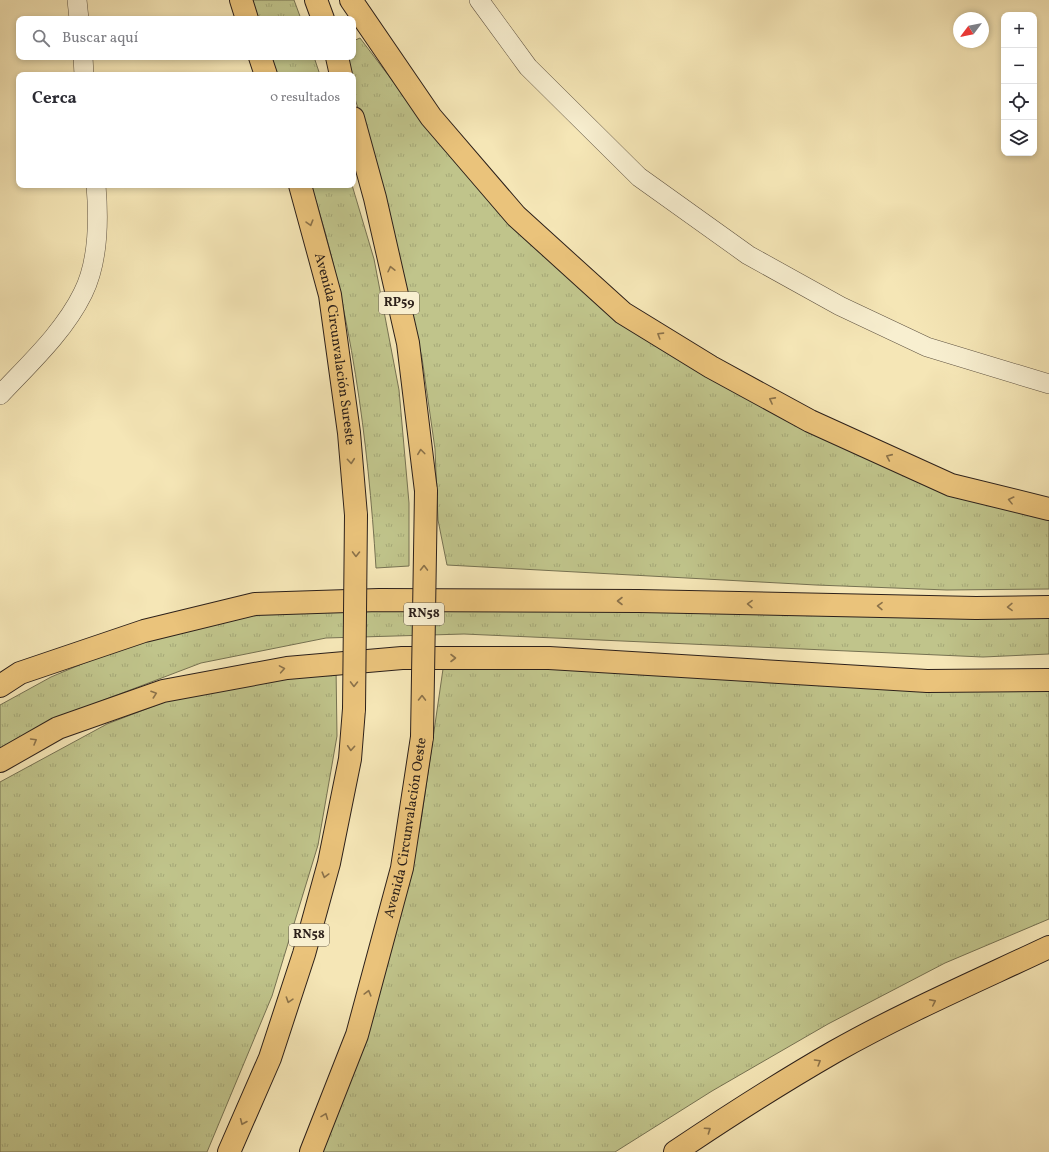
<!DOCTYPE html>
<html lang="es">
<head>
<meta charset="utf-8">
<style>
  :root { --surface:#fff; --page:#f2f2f3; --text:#2b2b33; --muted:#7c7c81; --line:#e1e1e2 }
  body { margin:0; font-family:Vollkorn,serif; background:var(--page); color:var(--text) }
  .controls { position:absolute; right:12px; top:12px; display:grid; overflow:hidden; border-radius:8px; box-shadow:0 2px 6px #0003 }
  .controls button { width:36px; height:36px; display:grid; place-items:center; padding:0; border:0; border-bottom:1px solid var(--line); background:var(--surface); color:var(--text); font:20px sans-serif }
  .compass { position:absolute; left:953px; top:12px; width:36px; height:36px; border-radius:50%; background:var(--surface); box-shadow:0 2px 6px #0003; rotate:238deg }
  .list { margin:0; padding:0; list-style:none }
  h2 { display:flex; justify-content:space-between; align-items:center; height:52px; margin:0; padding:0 16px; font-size:17px }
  h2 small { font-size:13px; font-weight:400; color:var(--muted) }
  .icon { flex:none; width:22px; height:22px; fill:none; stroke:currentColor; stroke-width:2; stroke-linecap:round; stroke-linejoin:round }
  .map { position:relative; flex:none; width:1049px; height:1152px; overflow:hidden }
  .search { position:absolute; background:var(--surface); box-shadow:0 2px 6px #0003; left:16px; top:16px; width:340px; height:44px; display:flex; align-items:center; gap:10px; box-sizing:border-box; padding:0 14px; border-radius:8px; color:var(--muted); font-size:15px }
  .panel { position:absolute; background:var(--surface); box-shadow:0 2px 6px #0003; left:16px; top:72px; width:340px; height:116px; border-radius:8px }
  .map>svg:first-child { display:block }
</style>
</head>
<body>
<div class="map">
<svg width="1049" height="1152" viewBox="0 0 1049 1152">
  <defs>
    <pattern id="grass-tufts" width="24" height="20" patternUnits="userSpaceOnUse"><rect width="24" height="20" fill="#c0c48b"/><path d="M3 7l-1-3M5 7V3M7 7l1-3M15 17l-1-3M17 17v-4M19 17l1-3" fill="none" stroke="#a5a877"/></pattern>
  </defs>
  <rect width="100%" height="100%" fill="#f5e6b6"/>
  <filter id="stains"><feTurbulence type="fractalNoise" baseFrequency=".005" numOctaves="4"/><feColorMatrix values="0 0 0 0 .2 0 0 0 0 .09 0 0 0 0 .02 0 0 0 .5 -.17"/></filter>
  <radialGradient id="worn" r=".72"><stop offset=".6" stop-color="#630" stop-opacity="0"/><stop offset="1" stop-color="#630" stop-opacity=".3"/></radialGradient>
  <path fill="url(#grass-tufts)" stroke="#767252" d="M 252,0 L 294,0 L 301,19 L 258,19 Z
    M 360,38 L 436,138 L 542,249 L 739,392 L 1049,519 L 1049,589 L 947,590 L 816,585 L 447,565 L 438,520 L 435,449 L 422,358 L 376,163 L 353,93 L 353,75 L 347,75 L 341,57 L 353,57 L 353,41 Z
    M 270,57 L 314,57 L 320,75 L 276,75 Z
    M 311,185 L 352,185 L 374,259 L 399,390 L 409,503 L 409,566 L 376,568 C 368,439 351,309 311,185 Z
    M 266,607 L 1049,614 L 1049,654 L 983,657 L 464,634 L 326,638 L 201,663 L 96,703 L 0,754 L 0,705 L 51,677 L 115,650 Z
    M 480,666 L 1049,683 L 1049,919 L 945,963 L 828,1024 L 712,1091 L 615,1152 L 321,1152 L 357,1051 L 420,828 L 443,669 Z
    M 336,667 L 337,736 L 318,845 L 272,996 L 207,1152 L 0,1152 L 0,782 L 107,724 L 193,691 Z"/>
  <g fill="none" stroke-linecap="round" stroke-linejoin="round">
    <defs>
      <path id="minor" d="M 77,0 L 79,19
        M 479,0 L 528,67 L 639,177 L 748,255 L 840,306 L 927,347 L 1049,384
        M 83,57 L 84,75
        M 0,395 C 29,364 64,332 83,293 C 99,261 99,220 96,185"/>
      <g id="motorway">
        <path d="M 241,0 L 247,19"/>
        <path d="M 316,0 L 323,19"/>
        <path d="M 351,0 L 431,117 L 516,216 L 623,313 L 711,367 L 810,421 L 951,485 L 1049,509"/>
        <path d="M 260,57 L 266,75"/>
        <path d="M 337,57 L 341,75"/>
        <path d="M 353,118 L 375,198 L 408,343 L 426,491"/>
        <path id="s1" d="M 300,185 L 330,295 L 349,433 L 356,515"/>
        <path d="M 0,686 L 20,673 L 144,631 L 255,604 L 379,600 L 639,601 L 976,608 L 1049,607"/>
        <path d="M 0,761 L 58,728 L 163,691 L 287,668 L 402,658 L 549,658 L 927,681 L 1049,680"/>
        <path d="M 229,1152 L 270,1058 L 304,954 L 329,863 L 350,759 L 354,709"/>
        <path id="s2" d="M 311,1152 L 357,1035 L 402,868 L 422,737"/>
        <path d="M 675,1152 C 727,1117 780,1083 834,1052 C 903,1013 977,981 1049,947"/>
      </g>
    </defs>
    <use href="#minor" stroke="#5e5241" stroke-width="20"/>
    <use href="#motorway" stroke="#2c201a" stroke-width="24"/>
    <use href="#minor" stroke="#f8efd0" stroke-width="19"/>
    <use href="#motorway" stroke="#eac37b" stroke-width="22"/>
    <defs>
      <path id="motorway-bridge" d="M 354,709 L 356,515
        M 422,737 L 426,491"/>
    </defs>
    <use href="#motorway-bridge" stroke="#2c201a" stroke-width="24" stroke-linecap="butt"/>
    <use href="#motorway-bridge" stroke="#eac37b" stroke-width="22"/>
  </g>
  <defs><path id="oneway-chevron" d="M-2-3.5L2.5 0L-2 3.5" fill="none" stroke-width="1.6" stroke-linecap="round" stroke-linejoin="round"/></defs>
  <g stroke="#8b724a">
    <use href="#oneway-chevron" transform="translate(310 223) rotate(74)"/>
    <use href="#oneway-chevron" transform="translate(391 269) rotate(-103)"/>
    <use href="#oneway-chevron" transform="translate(660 335) rotate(-148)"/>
    <use href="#oneway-chevron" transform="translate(772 400) rotate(-152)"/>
    <use href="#oneway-chevron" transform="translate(421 452) rotate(-97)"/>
    <use href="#oneway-chevron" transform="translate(889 457) rotate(-156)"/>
    <use href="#oneway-chevron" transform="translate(351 461) rotate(85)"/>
    <use href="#oneway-chevron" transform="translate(1011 500) rotate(-166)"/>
    <use href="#oneway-chevron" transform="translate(356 554) rotate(91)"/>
    <use href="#oneway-chevron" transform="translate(424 568) rotate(-89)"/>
    <use href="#oneway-chevron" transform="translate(620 601) rotate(-180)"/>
    <use href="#oneway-chevron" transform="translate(750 604) rotate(-179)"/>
    <use href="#oneway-chevron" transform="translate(880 606) rotate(-179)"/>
    <use href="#oneway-chevron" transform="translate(1010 607) rotate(179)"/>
    <use href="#oneway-chevron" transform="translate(453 658)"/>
    <use href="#oneway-chevron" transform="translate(282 669) rotate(-10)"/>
    <use href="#oneway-chevron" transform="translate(354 684) rotate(91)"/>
    <use href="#oneway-chevron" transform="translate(154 694) rotate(-19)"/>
    <use href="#oneway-chevron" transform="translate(422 698) rotate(-89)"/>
    <use href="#oneway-chevron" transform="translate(34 741) rotate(-30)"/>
    <use href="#oneway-chevron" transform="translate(351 748) rotate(94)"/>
    <use href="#oneway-chevron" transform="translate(325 875) rotate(105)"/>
    <use href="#oneway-chevron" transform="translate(368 993) rotate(-75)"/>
    <use href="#oneway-chevron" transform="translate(289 1000) rotate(108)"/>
    <use href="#oneway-chevron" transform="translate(933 1002) rotate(-26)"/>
    <use href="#oneway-chevron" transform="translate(818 1062) rotate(-31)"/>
    <use href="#oneway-chevron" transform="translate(325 1116) rotate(-69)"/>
    <use href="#oneway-chevron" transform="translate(243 1122) rotate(113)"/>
    <use href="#oneway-chevron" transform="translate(708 1130) rotate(-34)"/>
  </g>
  <g text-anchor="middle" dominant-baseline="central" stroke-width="3.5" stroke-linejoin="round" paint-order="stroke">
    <g fill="#f8efd0" stroke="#695e51" stroke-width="1">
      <rect x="379" y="292" width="40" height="22" rx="3"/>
      <rect x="404" y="603" width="40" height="22" rx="3"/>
      <rect x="289" y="924" width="40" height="22" rx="3"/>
    </g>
    <g font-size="13" font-weight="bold" fill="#2c201a">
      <text x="399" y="303">RP59</text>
      <text x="424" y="614">RN58</text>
      <text x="309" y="935">RN58</text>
    </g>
    <g font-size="14" fill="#2c201a" stroke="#f8efd0">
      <text stroke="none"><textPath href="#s1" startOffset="168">Avenida Circunvalación Sureste</textPath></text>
      <text stroke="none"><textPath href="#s2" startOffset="339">Avenida Circunvalación Oeste</textPath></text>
    </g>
  </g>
  <rect width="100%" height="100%" filter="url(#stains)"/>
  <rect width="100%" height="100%" fill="url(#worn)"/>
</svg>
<div class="controls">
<button>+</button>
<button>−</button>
<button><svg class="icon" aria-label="locate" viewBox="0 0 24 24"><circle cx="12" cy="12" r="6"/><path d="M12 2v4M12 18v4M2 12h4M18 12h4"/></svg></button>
<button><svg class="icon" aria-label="layers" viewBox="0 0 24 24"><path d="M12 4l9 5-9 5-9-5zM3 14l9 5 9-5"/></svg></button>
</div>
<svg class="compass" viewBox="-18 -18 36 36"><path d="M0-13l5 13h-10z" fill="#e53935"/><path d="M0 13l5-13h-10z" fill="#7c7c81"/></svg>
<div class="search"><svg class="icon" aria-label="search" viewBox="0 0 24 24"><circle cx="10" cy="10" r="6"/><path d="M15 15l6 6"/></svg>Buscar aquí</div>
<section class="panel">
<h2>Cerca<small>0 resultados</small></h2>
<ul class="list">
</ul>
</section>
</div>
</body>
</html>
